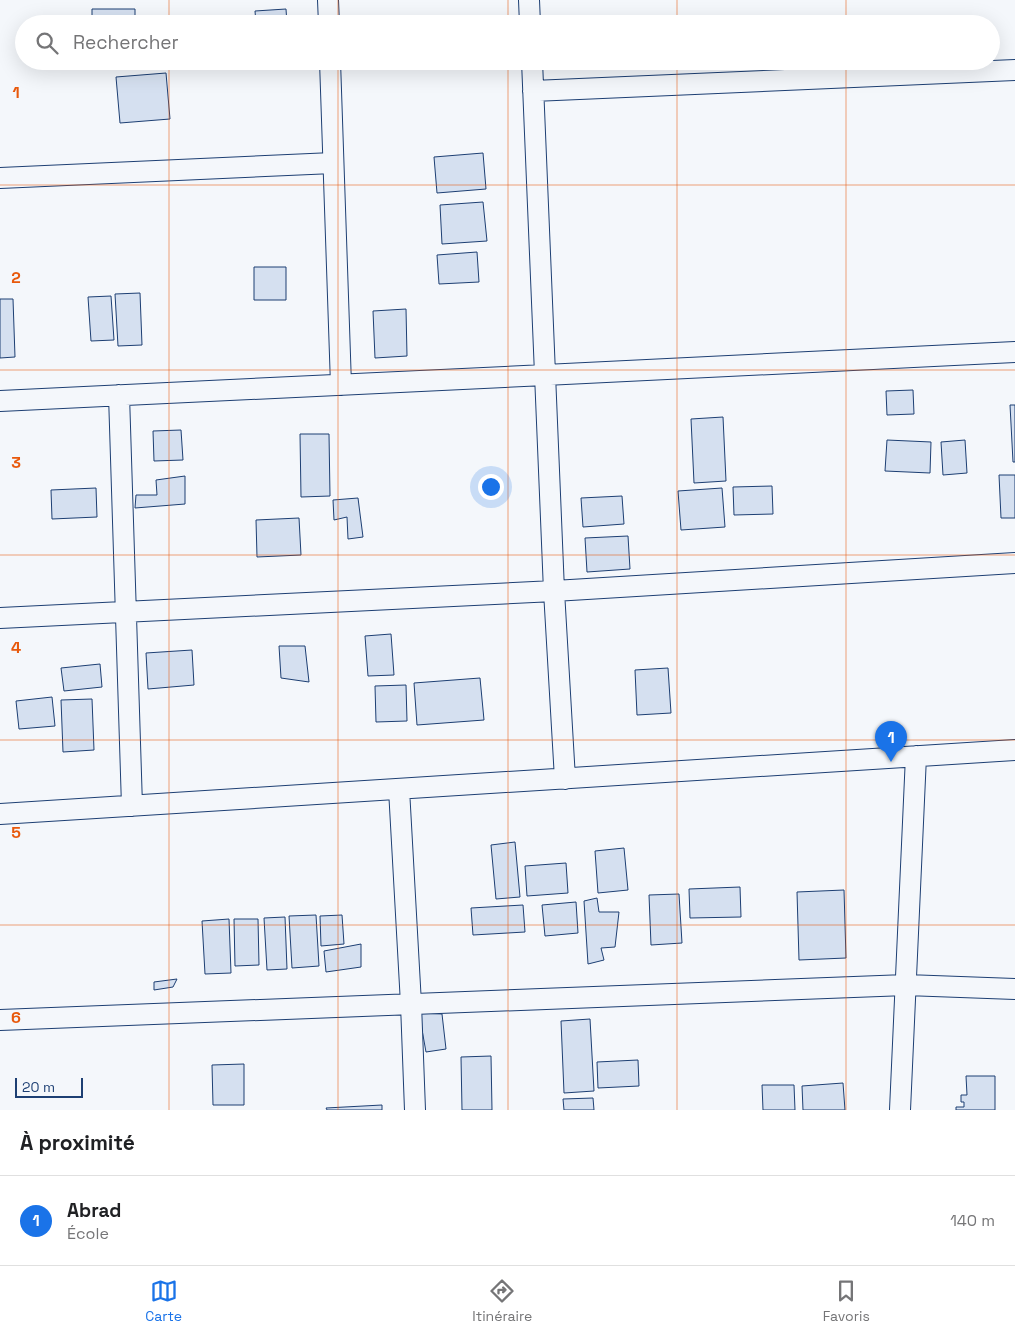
<!DOCTYPE html>
<html lang="fr">
<head>
<meta charset="utf-8">
<style>
  :root { --surface:#fff; --page:#f6f6f6; --text:#202124; --muted:#757577; --line:#e0e0e0; --accent:#1a73e8 }
  body { margin:0; font-family:"Space Grotesk",sans-serif; background:var(--page); color:var(--text) }
  .scale { position:absolute; left:15px; bottom:12px; width:68px; box-sizing:border-box; padding-left:5px; border:2px solid #1d3f73; border-top:0; font-size:14px; line-height:18px; white-space:nowrap; color:#1d3f73; -webkit-text-stroke:4px #f4f7fb; paint-order:stroke }
  .you { position:absolute; left:490px; top:486px; width:18px; height:18px; margin:-12px; border:4px solid #fff; border-radius:50%; background:#1a73e8; box-shadow:0 0 0 8px #1a73e833 }
  .badge { display:grid; place-items:center; width:32px; height:32px; border-radius:50%; background:var(--accent); color:#fff; font-size:16px; font-weight:700 }
  .pin { position:absolute; translate:-50% -41px; filter:drop-shadow(0 1px 2px #0008) }
  .pin::after { content:''; position:absolute; top:26px; width:18px; height:15px; background:inherit; clip-path:polygon(0 0,100% 0,50% 100%) }
  .list { margin:0; padding:0; list-style:none }
  h2 { display:flex; justify-content:space-between; align-items:center; height:65px; margin:0; padding:0 20px; font-size:21px }
  h2 small { font-size:16px; font-weight:400; color:var(--muted) }
  .list li { display:grid; grid-template-columns:32px 1fr auto; gap:15px; align-items:center; box-sizing:border-box; height:90px; padding:0 20px; border-top:1px solid var(--line) }
  .list b { display:block; font-size:19px; white-space:nowrap }
  .list p { margin:0; font-size:16px; white-space:nowrap; color:var(--muted) }
  .list em { font-size:16px; font-style:normal; color:var(--muted) }
  .icon { flex:none; width:28px; height:28px; fill:none; stroke:currentColor; stroke-width:2; stroke-linecap:round; stroke-linejoin:round }
  .map { position:relative; flex:none; width:1015px; height:1110px; overflow:hidden }
  .search { position:absolute; background:var(--surface); box-shadow:0 5px 20px #0002; left:15px; right:15px; top:15px; height:55px; display:flex; align-items:center; gap:12px; box-sizing:border-box; padding:0 18px; border-radius:28px; color:var(--muted); font-size:19px }
  .sheet { height:155px; background:var(--surface) }
  nav { display:flex; justify-content:space-around; align-items:center; box-sizing:border-box; height:70px; border-top:1px solid var(--line); background:var(--surface); font-size:14px; color:var(--muted) }
  nav a { display:grid; justify-items:center; gap:2px }
  nav .on { color:var(--accent) }
  .map>svg:first-child { display:block }
</style>
</head>
<body>
<div class="map">
<svg width="1015" height="1110" viewBox="0 0 1015 1110">
  <rect width="100%" height="100%" fill="#f4f7fb"/>
  <path fill="#d5e0f0" stroke="#1d3f73" d="M 92,9 L 135,9 L 135,24 L 92,24 Z
    M 286,9 L 287,24 L 256,24 L 255,11 Z
    M 92,61 L 135,61 L 135,66 L 92,66 Z
    M 166,73 L 170,119 L 120,123 L 116,77 Z
    M 483,153 L 486,189 L 437,193 L 434,157 Z
    M 483,202 L 487,241 L 442,244 L 440,205 Z
    M 477,252 L 479,282 L 439,284 L 437,255 Z
    M 254,267 L 286,267 L 286,300 L 254,300 Z
    M 140,293 L 142,345 L 118,346 L 115,294 Z
    M 111,296 L 114,340 L 91,341 L 88,297 Z
    M 0,299 L 13,299 L 15,357 L 0,358 Z
    M 406,309 L 407,356 L 375,358 L 373,311 Z
    M 913,390 L 914,414 L 887,415 L 886,391 Z
    M 1010,405 L 1015,405 L 1015,462 L 1013,462 Z
    M 723,417 L 726,481 L 694,483 L 691,419 Z
    M 181,430 L 183,460 L 154,461 L 153,431 Z
    M 300,434 L 329,434 L 330,496 L 301,497 Z
    M 887,440 L 931,442 L 930,473 L 885,471 Z
    M 965,440 L 967,473 L 943,475 L 941,442 Z
    M 999,475 L 1015,475 L 1015,518 L 1001,518 Z
    M 185,476 L 185,504 L 135,508 L 136,495 L 157,495 L 156,480 Z
    M 772,486 L 773,514 L 734,515 L 733,487 Z
    M 96,488 L 97,517 L 52,519 L 51,490 Z
    M 722,488 L 725,527 L 681,530 L 678,491 Z
    M 622,496 L 624,524 L 583,527 L 581,498 Z
    M 358,498 L 363,537 L 348,539 L 347,517 L 334,520 L 333,500 Z
    M 299,518 L 301,555 L 257,557 L 256,520 Z
    M 628,536 L 630,569 L 587,572 L 585,538 Z
    M 391,634 L 394,675 L 368,676 L 365,636 Z
    M 279,646 L 305,646 L 309,682 L 281,678 Z
    M 192,650 L 194,685 L 148,689 L 146,653 Z
    M 100,664 L 102,687 L 64,691 L 61,668 Z
    M 668,668 L 671,713 L 637,715 L 635,670 Z
    M 480,678 L 484,720 L 417,725 L 414,683 Z
    M 406,685 L 407,721 L 376,722 L 375,686 Z
    M 52,697 L 55,726 L 19,729 L 16,701 Z
    M 92,699 L 94,750 L 63,752 L 61,700 Z
    M 515,842 L 520,897 L 496,899 L 491,845 Z
    M 624,848 L 628,890 L 598,893 L 595,851 Z
    M 566,863 L 568,893 L 527,896 L 525,866 Z
    M 740,887 L 741,917 L 690,918 L 689,889 Z
    M 844,890 L 846,958 L 799,960 L 797,892 Z
    M 679,894 L 682,943 L 651,945 L 649,895 Z
    M 597,898 L 599,912 L 619,912 L 615,947 L 601,948 L 604,960 L 588,964 L 584,901 Z
    M 576,902 L 578,933 L 545,936 L 542,905 Z
    M 523,905 L 525,932 L 473,935 L 471,908 Z
    M 316,915 L 319,966 L 292,968 L 289,916 Z
    M 342,915 L 344,944 L 321,946 L 320,916 Z
    M 285,917 L 287,969 L 267,970 L 264,918 Z
    M 229,919 L 231,973 L 205,974 L 202,921 Z
    M 234,919 L 258,919 L 259,965 L 235,966 Z
    M 361,944 L 361,967 L 326,972 L 324,951 Z
    M 177,979 L 173,987 L 154,990 L 154,982 Z
    M 419,1013 L 442,1014 L 446,1049 L 426,1052 Z
    M 590,1019 L 594,1091 L 564,1093 L 561,1021 Z
    M 491,1056 L 492,1110 L 462,1110 L 461,1057 Z
    M 638,1060 L 639,1086 L 598,1088 L 597,1062 Z
    M 244,1064 L 244,1105 L 213,1105 L 212,1065 Z
    M 966,1076 L 995,1076 L 995,1110 L 956,1110 L 956,1107 L 964,1107 L 964,1102 L 961,1102 L 961,1095 L 967,1095 Z
    M 843,1083 L 845,1110 L 803,1110 L 802,1086 Z
    M 762,1085 L 794,1085 L 795,1110 L 763,1110 Z
    M 593,1098 L 594,1110 L 564,1110 L 563,1099 Z
    M 382,1105 L 382,1110 L 327,1110 L 326,1108 Z"/>
  <g fill="none" stroke-linecap="round" stroke-linejoin="round">
    <defs>
      <path id="street" d="M 328,0 L 329,24
        M 529,0 L 530,24
        M 330,61 L 341,385
        M 532,61 L 554,591 L 565,779
        M 533,91 L 1015,70
        M 0,178 L 333,163
        M 119,395 L 132,806
        M 0,401 L 545,375 L 1015,352
        M 0,618 L 554,591 L 1015,563
        M 399,789 L 411,1004 L 415,1110
        M 0,814 L 1015,750
        M 0,1020 L 906,985 L 1015,989
        M 900,1110 L 916,756"/>
    </defs>
    <use href="#street" stroke="#1d3f73" stroke-width="22"/>
    <use href="#street" stroke="#f4f7fb" stroke-width="20"/>
  </g>
  <path fill="none" stroke="#e8590c" stroke-width="1" stroke-opacity="0.55" d="M 169,0 L 169,24M 338,0 L 338,24M 508,0 L 508,24M 677,0 L 677,24M 846,0 L 846,24M 169,61 L 169,1110M 338,61 L 338,1110M 508,61 L 508,1110M 677,61 L 677,1110M 846,61 L 846,1110M 0,185 L 1015,185M 0,370 L 1015,370M 0,555 L 1015,555M 0,740 L 1015,740M 0,925 L 1015,925"/>
  <g font-size="16" text-anchor="middle" font-weight="bold" fill="#e8590c" stroke="#f4f7fb" stroke-width="4" stroke-linejoin="round" paint-order="stroke">
    <text x="16" y="98">1</text>
    <text x="16" y="283">2</text>
    <text x="16" y="468">3</text>
    <text x="16" y="653">4</text>
    <text x="16" y="838">5</text>
    <text x="16" y="1023">6</text>
  </g>
</svg>
<div class="scale">20 m</div>
<div class="you"></div>
<div class="pin badge" style="left:891px;top:762px">1</div>
<div class="search"><svg class="icon" aria-label="search" viewBox="0 0 24 24"><circle cx="10" cy="10" r="6"/><path d="M15 15l6 6"/></svg>Rechercher</div>
</div>
<section class="sheet">
<h2>À proximité<small></small></h2>
<ul class="list">
<li><span class="badge">1</span><div><b>Abrad</b><p>École</p></div><em>140 m</em></li>
</ul>
</section>
<nav>
<a class="on"><svg class="icon" aria-label="map" viewBox="0 0 24 24"><path d="M3 6l6-2 6 2 6-2v14l-6 2-6-2-6 2zM9 4v14M15 6v14"/></svg>Carte</a>
<a><svg class="icon" aria-label="directions" viewBox="0 0 24 24"><path d="M12 3l9 9-9 9-9-9zM9 14v-3h6M13 9l2 2-2 2"/></svg>Itinéraire</a>
<a><svg class="icon" aria-label="saved" viewBox="0 0 24 24"><path d="M7 4h10v16l-5-4-5 4z"/></svg>Favoris</a>
</nav>
</body>
</html>
